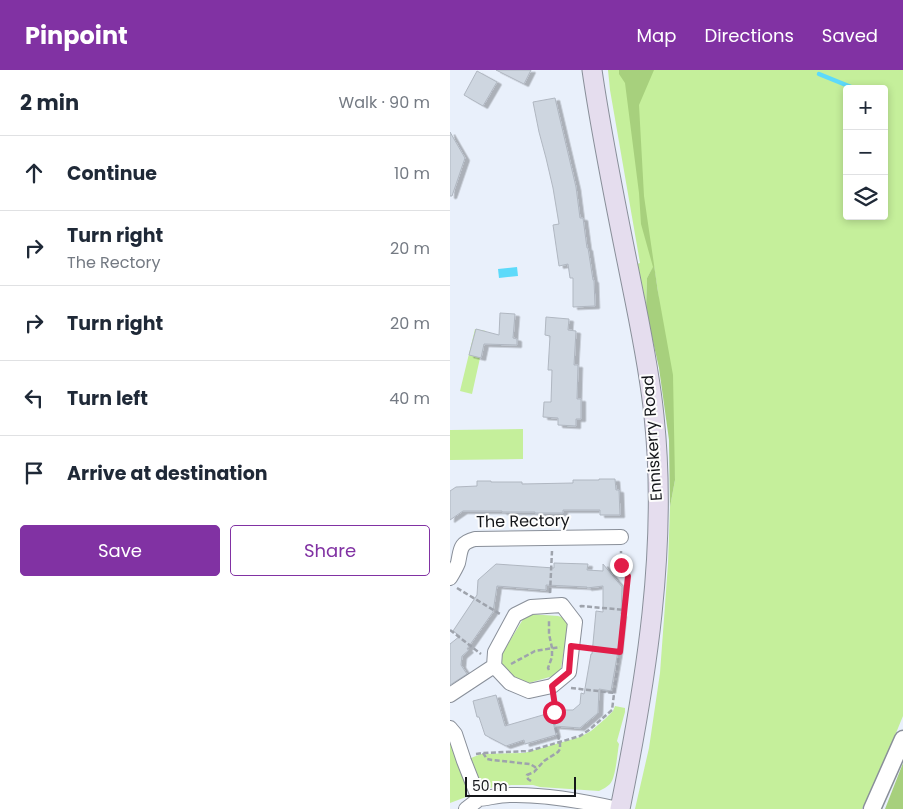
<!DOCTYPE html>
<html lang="en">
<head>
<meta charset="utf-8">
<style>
  :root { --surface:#fff; --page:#f2f2f3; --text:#1f2937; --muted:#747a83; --line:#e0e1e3; --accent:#8132a3 }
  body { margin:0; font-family:Poppins,sans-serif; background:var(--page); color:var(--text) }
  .controls { position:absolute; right:15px; top:15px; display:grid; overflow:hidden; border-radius:5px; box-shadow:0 2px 8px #0003 }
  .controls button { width:45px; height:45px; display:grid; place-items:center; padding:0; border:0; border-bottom:1px solid var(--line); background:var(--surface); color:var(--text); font:25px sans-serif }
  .scale { position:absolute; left:15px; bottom:12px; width:111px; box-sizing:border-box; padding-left:5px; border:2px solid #14161a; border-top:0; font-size:14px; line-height:18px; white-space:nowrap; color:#14161a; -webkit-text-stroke:4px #fdfdfd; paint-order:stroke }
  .stop { position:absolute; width:15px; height:15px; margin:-11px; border:4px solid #e11d48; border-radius:50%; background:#fff }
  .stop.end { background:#e11d48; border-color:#fff; box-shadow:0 1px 5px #0008 }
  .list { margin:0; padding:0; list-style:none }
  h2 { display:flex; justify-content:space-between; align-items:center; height:65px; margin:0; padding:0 20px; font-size:21px }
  h2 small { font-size:16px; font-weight:400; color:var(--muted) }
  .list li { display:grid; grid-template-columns:32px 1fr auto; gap:15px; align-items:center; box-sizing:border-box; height:75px; padding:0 20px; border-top:1px solid var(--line) }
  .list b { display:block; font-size:19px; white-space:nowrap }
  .list p { margin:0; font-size:16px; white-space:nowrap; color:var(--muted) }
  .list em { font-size:16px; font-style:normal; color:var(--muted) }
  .actions { display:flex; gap:10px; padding:15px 20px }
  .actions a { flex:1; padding:11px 0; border:1px solid var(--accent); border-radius:5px; text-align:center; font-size:18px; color:var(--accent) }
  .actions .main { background:var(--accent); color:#fff }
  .icon { flex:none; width:28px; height:28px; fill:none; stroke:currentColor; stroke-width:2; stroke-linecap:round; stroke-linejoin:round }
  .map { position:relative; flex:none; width:453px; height:739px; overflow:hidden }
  header { display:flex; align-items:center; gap:30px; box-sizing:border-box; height:70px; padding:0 25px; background:var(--accent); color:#fff }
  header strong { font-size:24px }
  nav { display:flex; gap:28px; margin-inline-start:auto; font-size:18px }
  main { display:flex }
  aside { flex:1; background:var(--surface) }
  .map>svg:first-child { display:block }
</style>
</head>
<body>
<header>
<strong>Pinpoint</strong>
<nav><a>Map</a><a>Directions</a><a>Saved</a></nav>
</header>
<main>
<aside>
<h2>2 min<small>Walk · 90 m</small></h2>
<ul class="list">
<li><svg class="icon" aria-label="ahead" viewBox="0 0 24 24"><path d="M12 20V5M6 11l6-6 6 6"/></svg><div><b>Continue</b></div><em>10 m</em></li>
<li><svg class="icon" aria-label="right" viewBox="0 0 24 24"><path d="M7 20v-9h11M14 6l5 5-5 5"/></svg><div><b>Turn right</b><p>The Rectory</p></div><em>20 m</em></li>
<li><svg class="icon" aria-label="right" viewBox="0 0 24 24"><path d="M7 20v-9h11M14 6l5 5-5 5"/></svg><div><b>Turn right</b></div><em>20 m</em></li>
<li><svg class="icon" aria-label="left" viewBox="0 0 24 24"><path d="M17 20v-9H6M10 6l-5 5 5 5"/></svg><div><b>Turn left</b></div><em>40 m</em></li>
<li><svg class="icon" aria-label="arrive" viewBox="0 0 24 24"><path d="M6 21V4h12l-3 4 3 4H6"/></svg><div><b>Arrive at destination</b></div></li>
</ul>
<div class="actions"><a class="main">Save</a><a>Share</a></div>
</aside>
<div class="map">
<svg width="453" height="739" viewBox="0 0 453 739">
  <defs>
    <filter id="shadow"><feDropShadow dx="4.5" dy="2.5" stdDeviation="0" flood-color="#0004"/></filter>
  </defs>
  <rect width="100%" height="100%" fill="#e9f0fb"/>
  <path fill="#c5ef9b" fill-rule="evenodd" d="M 158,0 L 453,0 L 453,646 L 427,709 L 412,739 L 185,739 L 199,678 L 210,603 L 218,494 L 220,437 L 225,410 L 208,222 L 204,196 L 197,208 L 196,241 L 187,194 L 190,193 L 160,20 ZM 397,19 L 434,19 L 434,146 L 397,146 Z
    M 25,259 L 36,261 L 22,324 L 10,321 Z
    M 73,359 L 73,389 L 0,390 L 0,360 Z
    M 80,544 L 108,546 L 115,548 L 118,555 L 117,562 L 110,604 L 72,615 C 61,607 50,600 51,585 L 75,546 Z
    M 165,636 L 175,638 L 175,642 L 167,671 L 169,674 C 167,685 166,707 160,714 C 157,717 153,719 149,721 L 90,717 L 83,715 L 61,715 L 39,718 L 33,715 L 29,709 L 21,688 L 31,684 L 74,683 L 130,667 L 141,661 L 155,649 L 163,641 Z
    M 0,672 C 10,688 19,708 16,727 L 0,733 Z"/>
  <path fill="#a7d07d" d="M 169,0 L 204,0 L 189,35 L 194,126 L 208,222 L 223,305 L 225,410 L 220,437 L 219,370 L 209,298 L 196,241 L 197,208 L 203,197 L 191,154 L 189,123 L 175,13 L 169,4 Z
    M 453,693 L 453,739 L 435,739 Z"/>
  <path fill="#5ddafa" d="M 67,197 L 68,206 L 49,208 L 48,199 Z"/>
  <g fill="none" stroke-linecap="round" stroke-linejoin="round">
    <path stroke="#5ddafa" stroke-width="4.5" d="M 369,4 L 406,19
      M 415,19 L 419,18"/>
  </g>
  <path fill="#ced6e0" stroke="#b0b7c1" filter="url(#shadow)" d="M 46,0 L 81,0 L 74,14 Z
    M 27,1 L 47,12 L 33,36 L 14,25 Z
    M 105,28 L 126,117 L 130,148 L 133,148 L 137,178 L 138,178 L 143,210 L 144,210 L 145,236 L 123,237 L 123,208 L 120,208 L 118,194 L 109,196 L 103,155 L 109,154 L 103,118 L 96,88 L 89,62 L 83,32 Z
    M 0,62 L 15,88 L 2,126 L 0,126 Z
    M 50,243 L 65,244 L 63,268 L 67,269 L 67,275 L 34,274 L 31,288 L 19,285 L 26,259 L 49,265 Z
    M 96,247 L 119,249 L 118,260 L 126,261 L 124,295 L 128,295 L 127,329 L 131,329 L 131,349 L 126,349 L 126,356 L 108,355 L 108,348 L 93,347 L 94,332 L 101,332 L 102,300 L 98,300 L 100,266 L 95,265 Z
    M 149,409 L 165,409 L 166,420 L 169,420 L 170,445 L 150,445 L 150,440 L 113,440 L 113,443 L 85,443 L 85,442 L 52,442 L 52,441 L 13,441 L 0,450 L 0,421 L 6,417 L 27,416 L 27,411 L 41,411 L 41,412 L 72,412 L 72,414 L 123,413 L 123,410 L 149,410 Z
    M 104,493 L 138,494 L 137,500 L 153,501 L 153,494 L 172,517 L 171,544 L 172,544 L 168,581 L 161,621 L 149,619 L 148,643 L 130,658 L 104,656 L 106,665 L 75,674 L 74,670 L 56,676 L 35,665 L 29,647 L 27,647 L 23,631 L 46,625 L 55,656 L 110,640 L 123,640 L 130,634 L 131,623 L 134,624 L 141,584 L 142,584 L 146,541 L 153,542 L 153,516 L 137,518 L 137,517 L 96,515 L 96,520 L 47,516 L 43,542 L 17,579 L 19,580 L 12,586 L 11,595 L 17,604 L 0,615 L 0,574 L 10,566 L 3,561 L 27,525 L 28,510 L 46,494 L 104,498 Z"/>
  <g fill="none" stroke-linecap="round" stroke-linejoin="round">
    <defs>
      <path id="minor" d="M 0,508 C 3,503 6,498 8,493 C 11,480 9,473 25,469 L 171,467
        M 112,535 L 125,552 L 119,602 L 102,616 L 79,621 L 60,613 L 44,596 L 45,582 L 65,545 L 81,537 Z
        M 0,625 L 44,596
        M 0,658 L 5,664 L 14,691 L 29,729 L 16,739
        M 29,729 C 39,728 49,725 60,725 C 96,724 133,731 168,739"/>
      <path id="tertiary" d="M 422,739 L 453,669"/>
      <path id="secondary" d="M 142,0 C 153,76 169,151 184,226 C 192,266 200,305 204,346 C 218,477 196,611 170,739"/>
    </defs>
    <use href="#minor" stroke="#898f99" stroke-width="16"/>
    <use href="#tertiary" stroke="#898f99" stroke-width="19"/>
    <use href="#secondary" stroke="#898f99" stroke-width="21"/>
    <path stroke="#9ea3ac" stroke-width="2.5" stroke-dasharray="5 2.5" stroke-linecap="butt" d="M 7,518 L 50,544
      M 100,523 L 102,481
      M 130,537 L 131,536 L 175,540
      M 0,560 L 31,584
      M 135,578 L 169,582
      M 61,594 L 85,581 L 110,577
      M 99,600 L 98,598 L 102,587 L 102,578 L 99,564 L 99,549
      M 121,618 L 165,623
      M 33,683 L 37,689 L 42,690 L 80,694 L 85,697 L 86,700
      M 26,684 L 33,683 L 79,681 L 130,666 L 139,660 L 162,640 L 178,512 L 178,506 L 171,495 L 171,481
      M 81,711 L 78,709 L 77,705 L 84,702 L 94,691 L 108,682 L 110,679 L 110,673 L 104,653 L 105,636 L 104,630"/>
    <use href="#minor" stroke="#fff" stroke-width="14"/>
    <use href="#tertiary" stroke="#fff" stroke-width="16"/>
    <use href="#secondary" stroke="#e5ddee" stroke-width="19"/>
  </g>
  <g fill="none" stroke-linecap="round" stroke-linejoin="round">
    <path stroke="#e11d48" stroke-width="6" d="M 104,642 L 105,636 L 102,616 L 119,602 L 121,576 L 170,582 L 178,506 L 171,495"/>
  </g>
  <g text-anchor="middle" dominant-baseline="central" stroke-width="4" stroke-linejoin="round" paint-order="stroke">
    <g font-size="16" fill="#14161a" stroke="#fdfdfd">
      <text transform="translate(202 368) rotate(-94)">Enniskerry Road</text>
      <text transform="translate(73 451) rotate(-1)">The Rectory</text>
    </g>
  </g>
</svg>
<div class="controls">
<button>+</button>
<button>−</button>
<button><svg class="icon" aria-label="layers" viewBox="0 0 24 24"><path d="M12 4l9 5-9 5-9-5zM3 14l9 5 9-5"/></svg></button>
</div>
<div class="scale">50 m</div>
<div class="stop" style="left:104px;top:642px"></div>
<div class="stop end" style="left:171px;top:495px"></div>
</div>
</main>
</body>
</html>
